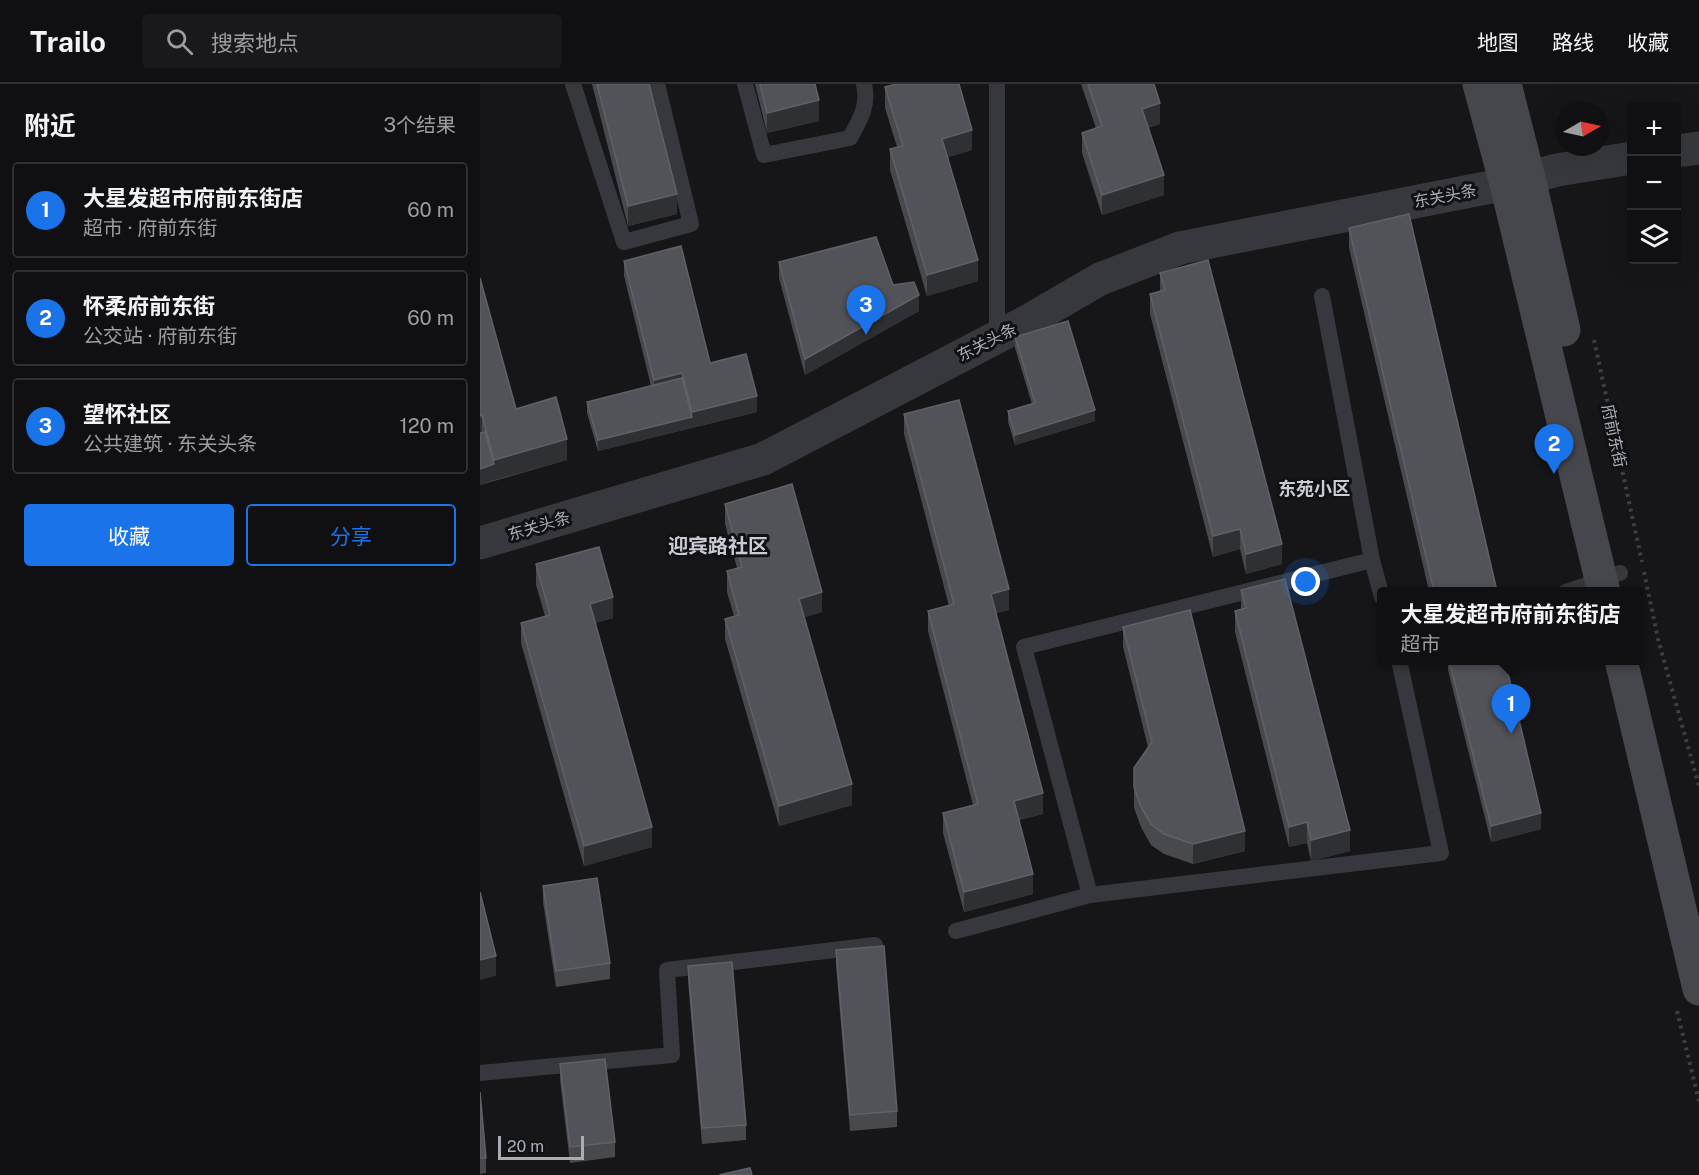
<!DOCTYPE html>
<html lang="zh">
<head>
<meta charset="utf-8">
<style>
  :root { --surface:#101012; --page:#19191b; --text:#f1f3f6; --muted:#9c9d9f; --line:#303032; --accent:#1a73e8 }
  body { margin:0; font-family:"Public Sans","Noto Sans SC",sans-serif; background:var(--page); color:var(--text) }
  .controls { position:absolute; right:18px; top:18px; display:grid; overflow:hidden; border-radius:6px; box-shadow:0 6px 24px #0002 }
  .controls button { width:54px; height:54px; display:grid; place-items:center; padding:0; border:0; border-bottom:2px solid var(--line); background:var(--surface); color:var(--text); font:30px sans-serif }
  .compass { position:absolute; left:1075px; top:18px; width:54px; height:54px; border-radius:50%; background:var(--surface); box-shadow:0 6px 24px #0002; rotate:81deg }
  .scale { position:absolute; left:18px; bottom:15px; width:86px; box-sizing:border-box; padding-left:6px; border:3px solid #a8adb8; border-top:0; font-size:16px; line-height:21px; white-space:nowrap; color:#a8adb8; -webkit-text-stroke:4px #111113; paint-order:stroke }
  .you { position:absolute; left:826px; top:498px; width:21px; height:21px; margin:-15px; border:4px solid #fff; border-radius:50%; background:#1a73e8; box-shadow:0 0 0 9px #1a73e833 }
  .badge { display:grid; place-items:center; width:39px; height:39px; border-radius:50%; background:var(--accent); color:#fff; font-size:20px; font-weight:700 }
  .pin { position:absolute; translate:-50% -50px; filter:drop-shadow(0 2px 3px #0008) }
  .pin::after { content:''; position:absolute; top:32px; width:21px; height:18px; background:inherit; clip-path:polygon(0 0,100% 0,50% 100%) }
  .popup { position:absolute; left:897px; top:503px; width:267px; height:78px; box-sizing:border-box; display:grid; place-content:center; border-radius:6px; background:var(--surface); filter:drop-shadow(0 2px 4px #0005); font-size:20px; white-space:nowrap; color:var(--muted) }
  .popup b { font-size:22px; color:var(--text) }
  .popup::after { content:''; position:absolute; left:50%; top:100%; margin-left:-12px; border:12px solid transparent; border-top-color:var(--surface) }
  .list { margin:0; padding:0; list-style:none }
  h2 { display:flex; justify-content:space-between; align-items:center; height:78px; margin:0; padding:0 24px; font-size:26px }
  h2 small { font-size:20px; font-weight:400; color:var(--muted) }
  .list li { display:grid; grid-template-columns:39px 1fr auto; gap:18px; align-items:center; box-sizing:border-box; height:96px; margin:0 12px 12px; padding:0 12px; border:2px solid var(--line); border-radius:6px }
  .list b { display:block; font-size:22px; white-space:nowrap }
  .list p { margin:0; font-size:20px; white-space:nowrap; color:var(--muted) }
  .list em { font-size:20px; font-style:normal; color:var(--muted) }
  .actions { display:flex; gap:12px; padding:18px 24px }
  .actions a { flex:1; padding:14px 0; border:2px solid var(--accent); border-radius:6px; text-align:center; font-size:21px; color:var(--accent) }
  .actions .main { background:var(--accent); color:#fff }
  .icon { flex:none; width:33px; height:33px; fill:none; stroke:currentColor; stroke-width:2; stroke-linecap:round; stroke-linejoin:round }
  .map { position:relative; flex:none; width:1219px; height:1091px; overflow:hidden }
  header { display:flex; align-items:center; gap:36px; box-sizing:border-box; height:84px; padding:0 30px; background:var(--surface); border-bottom:2px solid var(--line) }
  header strong { font-size:28px }
  nav { display:flex; gap:33px; margin-inline-start:auto; font-size:21px }
  .search { width:420px; height:54px; background:var(--page); display:flex; align-items:center; gap:15px; box-sizing:border-box; padding:0 21px; border-radius:6px; color:var(--muted); font-size:22px }
  main { display:flex }
  aside { flex:1; background:var(--surface) }
  .map>svg:first-child { display:block }
</style>
</head>
<body>
<header>
<strong>Trailo</strong>
<div class="search"><svg class="icon" aria-label="search" viewBox="0 0 24 24"><circle cx="10" cy="10" r="6"/><path d="M15 15l6 6"/></svg>搜索地点</div>
<nav><a>地图</a><a>路线</a><a>收藏</a></nav>
</header>
<main>
<aside>
<h2>附近<small>3个结果</small></h2>
<ul class="list">
<li><span class="badge">1</span><div><b>大星发超市府前东街店</b><p>超市 · 府前东街</p></div><em>60 m</em></li>
<li><span class="badge">2</span><div><b>怀柔府前东街</b><p>公交站 · 府前东街</p></div><em>60 m</em></li>
<li><span class="badge">3</span><div><b>望怀社区</b><p>公共建筑 · 东关头条</p></div><em>120 m</em></li>
</ul>
<div class="actions"><a class="main">收藏</a><a>分享</a></div>
</aside>
<div class="map">
<svg width="1219" height="1091" viewBox="0 0 1219 1091">
  <rect width="100%" height="100%" fill="#161618"/>
  <g fill="none" stroke-linecap="round" stroke-linejoin="round">
    <path stroke="#3d3f44" stroke-width="4" stroke-dasharray="3 4.5" stroke-linecap="butt" d="M 1114,256 L 1162,478
      M 1164,488 L 1178,555 L 1219,702
      M 1197,927 L 1219,1017"/>
    <path stroke="#37383d" stroke-width="16" d="M 93,0 L 144,158 L 211,140 L 177,0
      M 265,0 L 284,71 L 370,54 C 380,35 389,22 384,0
      M 517,0 L 517,253
      M 842,212 L 892,476 L 902,513
      M 1086,508 L 1140,489
      M 610,811 L 544,563 L 892,476
      M 476,847 L 610,811 L 961,769 L 919,576
      M 0,989 L 192,971 L 187,886 L 395,861"/>
    <path stroke="#37383d" stroke-width="33" d="M 0,459 L 283,375 L 546,238 L 620,195 L 700,164 L 1026,100"/>
    <path stroke="#37383d" stroke-width="33" d="M 1196,67 L 1219,64
      M 1026,100 L 1077,86 L 1152,74"/>
    <path stroke="#45474d" stroke-width="33" d="M 999,0 L 1026,100 L 1124,508
      M 1025,0 L 1049,94 L 1084,246
      M 1141,576 L 1219,905"/>
  </g>
  <path fill="#47494d" d="M 112,0 L 169,0 L 197,130 L 148,142 Z
    M 275,0 L 335,0 L 339,37 L 287,49 Z
    M 601,0 L 674,0 L 680,40 L 668,44 L 684,111 L 622,131 L 602,69 L 602,49 L 616,44 Z
    M 405,3 L 492,66 L 468,73 L 498,197 L 447,212 L 410,86 L 410,65 L 417,63 L 405,24 Z
    M 869,144 L 1017,507 L 949,507 L 869,164 Z
    M 144,177 L 230,279 L 277,328 L 118,367 L 107,329 L 107,318 L 171,302 L 144,192 Z
    M 299,178 L 413,201 L 439,227 L 325,291 L 299,194 Z
    M 680,189 L 802,480 L 766,490 L 760,465 L 733,473 L 670,230 L 670,210 L 680,207 Z
    M 0,194 L 36,325 L 87,376 L 0,401 Z
    M 535,253 L 615,337 L 535,361 L 528,338 L 528,327 L 552,320 L 535,264 Z
    M 424,330 L 529,526 L 516,529 L 563,730 L 539,736 L 553,810 L 484,828 L 463,749 L 463,729 L 493,721 L 448,547 L 448,527 L 469,522 L 424,350 Z
    M 245,420 L 342,528 L 324,533 L 372,721 L 299,742 L 245,555 L 245,535 L 254,532 L 247,508 L 247,487 L 257,484 L 245,440 Z
    M 56,480 L 133,534 L 115,539 L 172,763 L 104,782 L 41,559 L 41,539 L 65,532 L 56,501 Z
    M 761,506 L 870,767 L 831,777 L 827,759 L 809,763 L 755,548 L 755,527 L 761,526 Z
    M 643,543 L 765,767 L 713,780 L 684,770 L 671,761 L 661,743 L 654,724 L 654,684 L 668,663 L 643,563 Z
    M 968,576 L 1025,576 L 1061,745 L 1011,758 L 968,586 Z
    M 63,802 L 130,879 L 130,895 L 76,903 L 63,818 Z
    M 356,866 L 417,1027 L 417,1043 L 370,1047 L 356,881 Z
    M 208,882 L 266,1041 L 266,1056 L 222,1060 L 208,897 Z
    M 80,980 L 135,1058 L 135,1073 L 90,1079 L 80,996 Z
    M 0,1008 L 6,1074 L 6,1089 L 0,1090 Z"/>
  <path fill="#2f3033" d="M 339,16 L 339,37 L 287,49 L 287,29 Z
    M 680,19 L 680,40 L 662,45 L 662,25 Z
    M 492,46 L 492,66 L 462,75 L 462,55 Z
    M 684,91 L 684,111 L 622,131 L 622,111 Z
    M 197,110 L 197,130 L 148,142 L 148,122 Z
    M 498,176 L 498,197 L 447,212 L 447,191 Z
    M 439,211 L 439,227 L 325,291 L 325,275 Z
    M 202,289 L 202,304 L 174,312 L 174,296 Z
    M 277,312 L 277,328 L 118,367 L 118,356 L 212,333 L 212,328 Z
    M 615,326 L 615,337 L 535,361 L 535,351 Z
    M 2,331 L 2,352 L 0,352 L 0,332 Z
    M 87,355 L 87,376 L 14,396 L 14,376 Z
    M 14,380 L 14,396 L 0,401 L 0,385 Z
    M 760,445 L 760,465 L 733,473 L 733,452 Z
    M 802,460 L 802,480 L 766,490 L 766,470 Z
    M 529,505 L 529,526 L 511,530 L 511,510 Z
    M 342,508 L 342,528 L 319,535 L 319,515 Z
    M 133,513 L 133,534 L 110,540 L 110,520 Z
    M 372,700 L 372,721 L 299,742 L 299,722 Z
    M 563,709 L 563,730 L 534,737 L 534,717 Z
    M 1061,729 L 1061,745 L 1011,758 L 1011,742 Z
    M 827,738 L 827,759 L 809,763 L 809,743 Z
    M 172,743 L 172,763 L 104,782 L 104,762 Z
    M 870,746 L 870,767 L 831,777 L 831,756 Z
    M 765,747 L 765,767 L 713,780 L 713,760 Z
    M 553,790 L 553,810 L 484,828 L 484,808 Z
    M 16,872 L 16,892 L 0,896 L 0,876 Z"/>
  <path fill="#525359" stroke="#5f6168" stroke-width="1.5" d="M 117,0 L 169,0 L 197,110 L 148,122 Z
    M 280,0 L 335,0 L 339,16 L 287,29 Z
    M 416,0 L 479,0 L 492,46 L 462,55 L 498,176 L 447,191 L 410,65 L 423,62 L 405,3 Z
    M 608,0 L 674,0 L 680,19 L 662,25 L 684,91 L 622,111 L 602,49 L 622,42 Z
    M 929,130 L 1017,507 L 954,507 L 869,144 Z
    M 396,153 L 413,201 L 434,198 L 439,211 L 325,275 L 299,178 Z
    M 201,162 L 230,279 L 266,270 L 277,312 L 212,328 L 202,289 L 174,296 L 144,177 Z
    M 728,176 L 802,460 L 766,470 L 760,445 L 733,452 L 670,210 L 685,206 L 680,189 Z
    M 0,194 L 36,325 L 76,313 L 87,355 L 14,376 L 2,331 L 0,332 Z
    M 588,237 L 615,326 L 535,351 L 528,327 L 555,319 L 535,253 Z
    M 202,294 L 212,333 L 118,356 L 107,318 Z
    M 479,316 L 529,505 L 511,510 L 563,709 L 534,717 L 553,790 L 484,808 L 463,729 L 498,720 L 448,527 L 474,520 L 424,330 Z
    M 5,348 L 14,380 L 0,385 L 0,349 Z
    M 312,400 L 342,508 L 319,515 L 372,700 L 299,722 L 245,535 L 259,531 L 247,487 L 262,483 L 245,420 Z
    M 119,463 L 133,513 L 110,520 L 172,743 L 104,762 L 41,539 L 70,531 L 56,480 Z
    M 805,495 L 870,746 L 831,756 L 827,738 L 809,743 L 755,527 L 766,524 L 761,506 Z
    M 710,526 L 765,747 L 713,760 L 684,750 L 671,740 L 661,723 L 654,703 L 654,684 L 672,658 L 643,543 Z
    M 969,576 L 1025,576 L 1061,729 L 1011,742 Z
    M 117,794 L 130,879 L 76,887 L 63,802 Z
    M 0,808 L 16,872 L 0,876 Z
    M 404,862 L 417,1027 L 370,1031 L 356,866 Z
    M 252,878 L 266,1041 L 222,1044 L 208,882 Z
    M 125,975 L 135,1058 L 90,1063 L 80,980 Z
    M 0,1008 L 6,1074 L 0,1074 Z
    M 270,1084 L 272,1091 L 239,1091 Z"/>
  <g text-anchor="middle" dominant-baseline="central" stroke-width="6" stroke-linejoin="round" paint-order="stroke">
    <g font-size="16" fill="#a8adb8" stroke="#111113">
      <text transform="translate(965 112) rotate(-11)">东关头条</text>
      <text transform="translate(507 258) rotate(-27)">东关头条</text>
      <text transform="translate(1134 352) rotate(78)">府前东街</text>
      <text transform="translate(59 442) rotate(-17)">东关头条</text>
    </g>
    <g font-size="18" font-weight="bold" fill="#c9ccd4" stroke="#111113">
      <text x="834" y="404">东苑小区</text>
    </g>
    <g font-size="20" font-weight="bold" fill="#c9ccd4" stroke="#111113">
      <text x="238" y="462">迎宾路社区</text>
    </g>
  </g>
</svg>
<div class="controls">
<button>+</button>
<button>−</button>
<button><svg class="icon" aria-label="layers" viewBox="0 0 24 24"><path d="M12 4l9 5-9 5-9-5zM3 14l9 5 9-5"/></svg></button>
</div>
<svg class="compass" viewBox="-18 -18 36 36"><path d="M0-13l5 13h-10z" fill="#e53935"/><path d="M0 13l5-13h-10z" fill="#9c9d9f"/></svg>
<div class="scale">20 m</div>
<div class="you"></div>
<div class="pin badge" style="left:1031px;top:650px">1</div>
<div class="popup"><b>大星发超市府前东街店</b>超市</div>
<div class="pin badge" style="left:1074px;top:390px">2</div>
<div class="pin badge" style="left:386px;top:251px">3</div>
</div>
</main>
</body>
</html>
